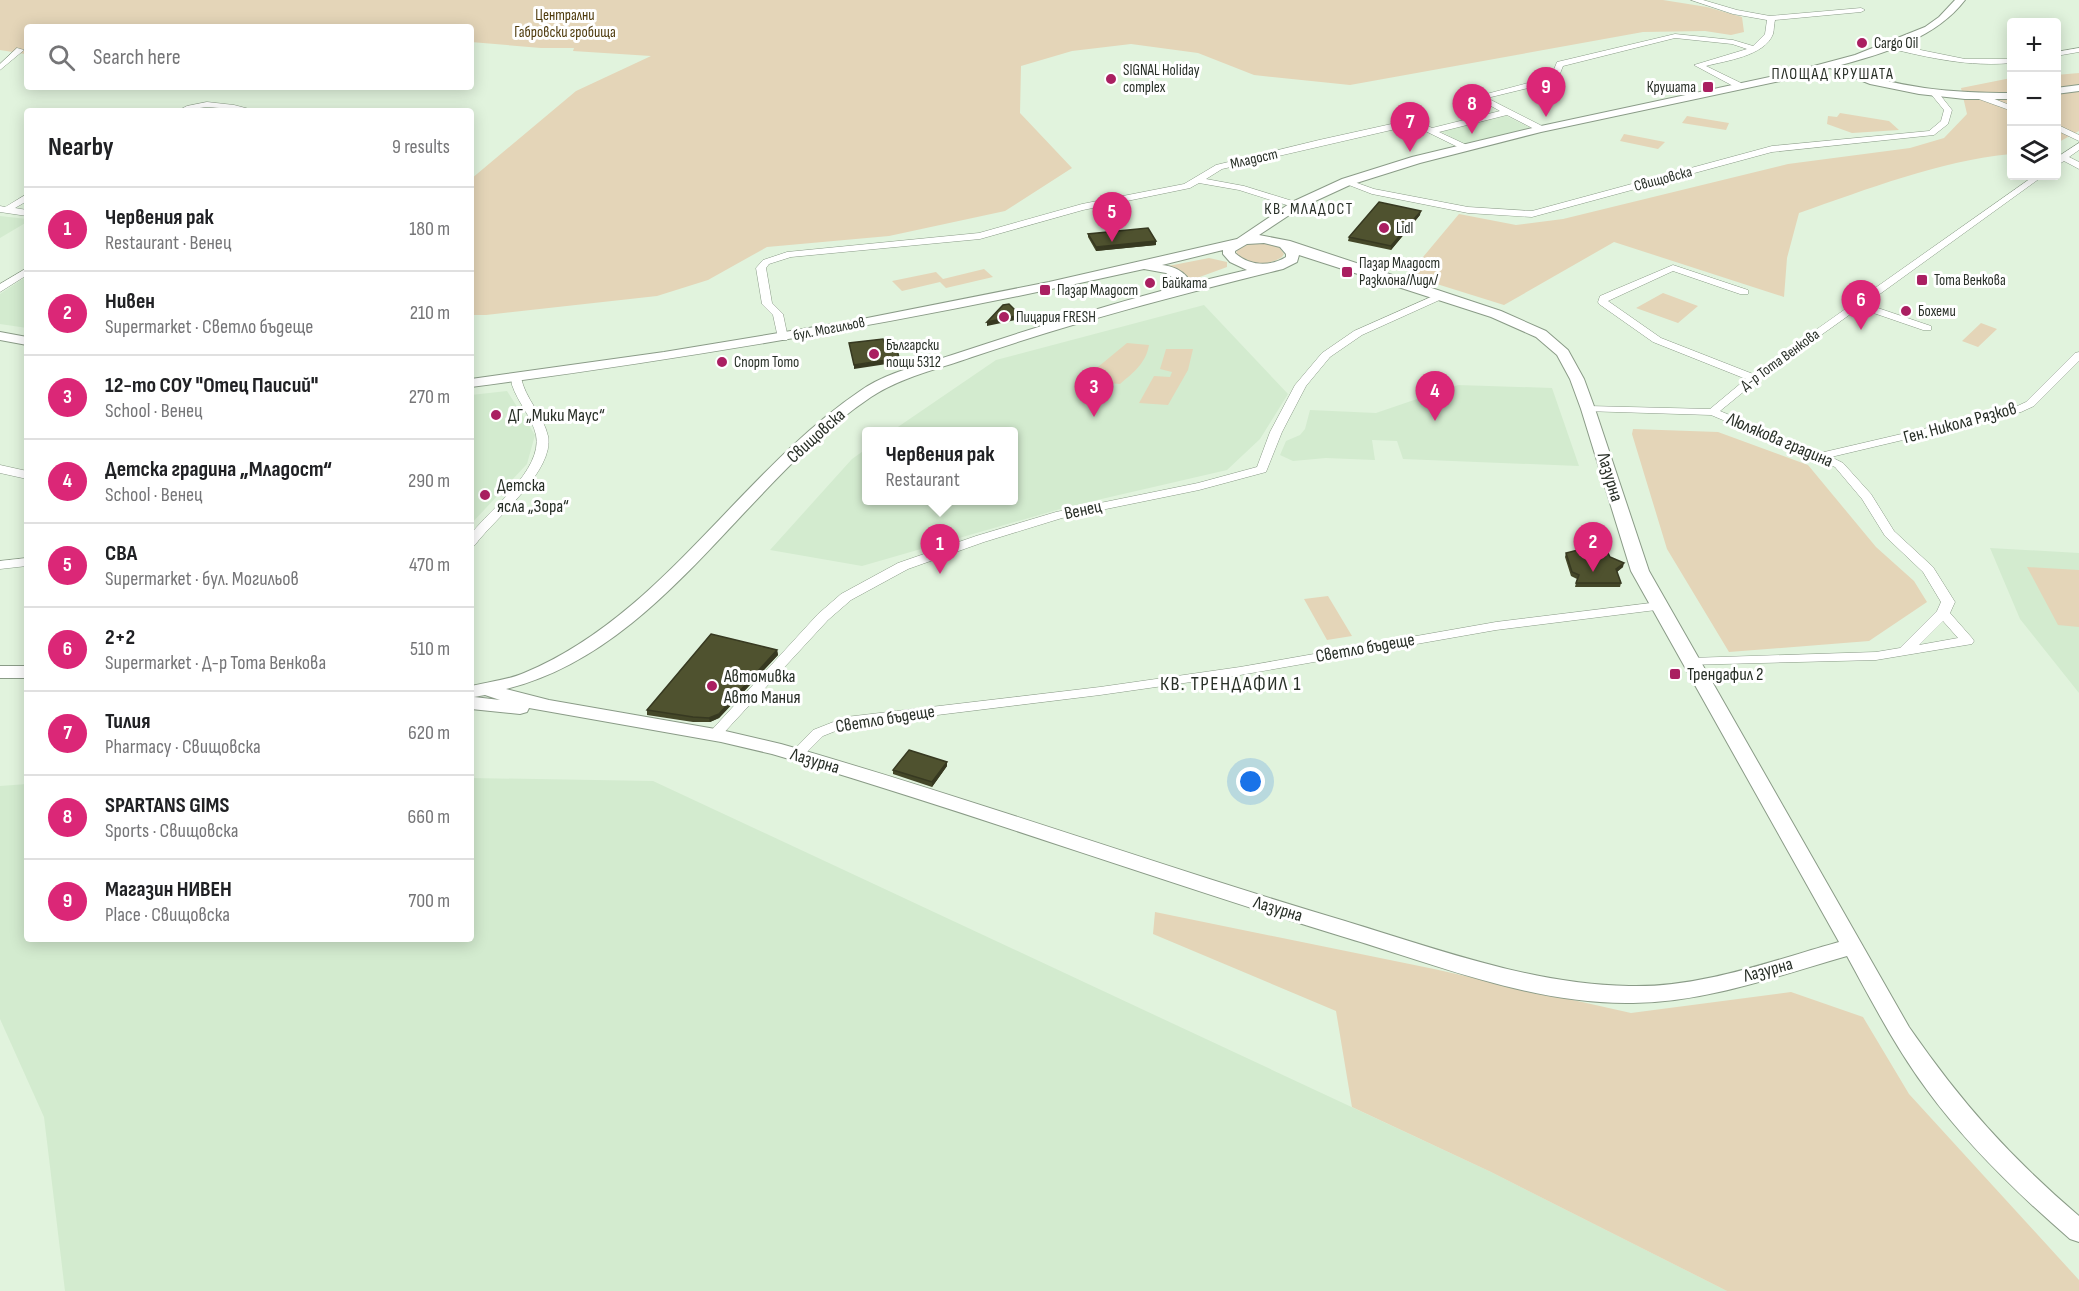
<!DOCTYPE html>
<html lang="en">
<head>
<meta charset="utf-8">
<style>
  :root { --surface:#fff; --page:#f6f6f6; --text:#202124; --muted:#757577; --line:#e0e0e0; --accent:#db2777 }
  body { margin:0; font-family:"Sofia Sans Condensed",sans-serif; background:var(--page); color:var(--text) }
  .controls { position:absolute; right:18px; top:18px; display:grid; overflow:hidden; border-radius:6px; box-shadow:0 3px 15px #0003 }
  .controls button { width:54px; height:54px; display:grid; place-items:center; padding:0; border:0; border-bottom:2px solid var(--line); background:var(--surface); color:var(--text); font:30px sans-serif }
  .you { position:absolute; left:1251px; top:782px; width:21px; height:21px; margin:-15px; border:4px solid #fff; border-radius:50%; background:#1a73e8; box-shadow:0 0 0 9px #1a73e833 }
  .badge { display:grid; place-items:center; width:39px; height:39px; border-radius:50%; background:var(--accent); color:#fff; font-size:20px; font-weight:700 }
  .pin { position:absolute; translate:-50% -50px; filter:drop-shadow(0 2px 3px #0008) }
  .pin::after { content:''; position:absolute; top:32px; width:21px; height:18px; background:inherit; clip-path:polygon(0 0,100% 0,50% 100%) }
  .popup { position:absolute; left:862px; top:427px; width:156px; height:78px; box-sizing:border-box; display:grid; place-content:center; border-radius:6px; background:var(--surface); filter:drop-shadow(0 2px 4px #0005); font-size:20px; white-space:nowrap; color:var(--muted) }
  .popup b { font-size:22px; color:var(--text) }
  .popup::after { content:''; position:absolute; left:50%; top:100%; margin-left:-12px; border:12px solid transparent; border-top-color:var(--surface) }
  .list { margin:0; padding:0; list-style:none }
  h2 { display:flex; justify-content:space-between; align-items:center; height:78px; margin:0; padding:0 24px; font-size:26px }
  h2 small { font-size:20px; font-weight:400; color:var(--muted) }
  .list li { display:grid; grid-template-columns:39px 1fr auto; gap:18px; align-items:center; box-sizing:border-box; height:84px; padding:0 24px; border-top:2px solid var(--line) }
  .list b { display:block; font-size:22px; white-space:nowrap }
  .list p { margin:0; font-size:20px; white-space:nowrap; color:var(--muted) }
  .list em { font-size:20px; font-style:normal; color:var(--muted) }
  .icon { flex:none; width:33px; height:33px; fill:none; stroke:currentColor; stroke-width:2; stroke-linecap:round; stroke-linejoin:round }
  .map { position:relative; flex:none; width:2079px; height:1291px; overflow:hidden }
  .search { position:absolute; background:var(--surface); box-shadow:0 3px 15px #0003; left:24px; top:24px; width:450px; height:66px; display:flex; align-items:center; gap:15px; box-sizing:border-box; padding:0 21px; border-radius:6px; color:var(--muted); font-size:22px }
  .panel { position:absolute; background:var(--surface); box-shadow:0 3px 15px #0003; left:24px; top:108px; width:450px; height:834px; border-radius:6px }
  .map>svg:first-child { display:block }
</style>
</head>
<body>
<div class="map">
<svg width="2079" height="1291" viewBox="0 0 2079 1291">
  <rect width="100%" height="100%" fill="#e1f3dd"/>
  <path fill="#d3ebcf" d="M 1506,116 L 1531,128 L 1465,144 L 1440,131 Z
    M 0,216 L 27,219 L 27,222 L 0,238 Z
    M 27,276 L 27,328 L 0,324 L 0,294 Z
    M 1204,305 L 1288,394 L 1260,439 L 1227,470 L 1067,507 L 862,566 L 770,550 L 852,459 L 866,449 L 866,500 L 1014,500 L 1014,432 L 892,431 L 996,360 Z
    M 1458,385 L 1552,388 L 1579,466 L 1403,459 L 1397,441 L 1372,440 L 1375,460 L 1326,458 L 1293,461 L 1280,455 L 1286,441 L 1300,435 L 1305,429 L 1310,410 L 1376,413 Z
    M 507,391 L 535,435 L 527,464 L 471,524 L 471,395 Z
    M 1990,548 L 2079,553 L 2079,693 L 2020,619 Z
    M 471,778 L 653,781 L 1491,1172 L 1727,1291 L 65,1291 L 44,1117 L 0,1019 L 0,786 L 27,784 L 27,939 L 471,939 Z"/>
  <path fill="#e4d5b8" d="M 0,0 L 1663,0 L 1707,7 L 1742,17 L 1744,32 L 1731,35 L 1705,31 L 1643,32 L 1350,85 L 1254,75 L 1198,53 L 1131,44 L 1072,51 L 1021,66 L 1020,113 L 1072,168 L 1005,211 L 889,236 L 767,247 L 708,280 L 657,296 L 486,315 L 471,315 L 471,179 L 576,91 L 651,56 L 573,51 L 574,48 L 541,48 L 471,42 L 471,27 L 27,27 L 27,54 L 25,54 L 0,50 Z
    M 2079,73 L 2079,131 L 2057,143 L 2056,75 Z
    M 2011,78 L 2011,154 C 1939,161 1868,189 1799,213 L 1787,258 L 1784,297 L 1614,242 L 1504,305 L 1408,275 L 1459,214 L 1516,225 L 1563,219 L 1788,164 L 1910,148 L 1944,138 L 1967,114 L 1961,88 Z
    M 1840,113 L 1889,121 L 1899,130 L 1852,133 L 1827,124 L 1828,116 L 1837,117 Z
    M 1687,116 L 1729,123 L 1726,130 L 1682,123 Z
    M 1624,134 L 1665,142 L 1658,149 L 1620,141 Z
    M 1259,242 L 1279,247 L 1284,254 L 1282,257 C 1267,267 1251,264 1237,256 L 1236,249 L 1244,244 Z
    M 1209,258 L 1227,262 L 1227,267 L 1186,282 L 1185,278 L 1168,266 Z
    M 984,269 L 993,277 L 946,288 L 940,282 L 902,291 L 892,281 L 936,272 L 943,279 Z
    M 1663,293 L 1698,306 L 1678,323 L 1636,308 Z
    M 1981,323 L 1997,329 L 1978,347 L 1962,341 Z
    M 1127,343 L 1149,345 C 1146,363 1134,372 1120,384 L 1081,381 Z
    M 1166,349 L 1193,349 L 1188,370 L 1168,405 L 1139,403 L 1154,376 L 1170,377 L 1172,372 L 1160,369 Z
    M 1633,429 L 1718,432 L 1808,465 L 1876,547 L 1914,581 L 1927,602 L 1869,641 L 1729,652 L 1667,549 L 1632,434 Z
    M 2027,567 L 2079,570 L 2079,627 L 2058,625 Z
    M 1328,596 L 1352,636 L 1327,640 L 1304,599 Z
    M 1155,912 L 1434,969 L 1631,1013 L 1791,992 L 1863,1017 L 1909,1094 L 2079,1280 L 2079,1291 L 1727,1291 L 1491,1172 L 1352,1107 L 1336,1011 L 1153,934 Z"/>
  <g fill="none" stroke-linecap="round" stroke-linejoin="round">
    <defs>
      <path id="street" d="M 1691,0 L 1703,0 L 1737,10 L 1770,16 L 1861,8 L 1865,10 L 1861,12 L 1775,20 C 1774,24 1774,30 1773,34 C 1765,56 1725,61 1706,66 L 1741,83 L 1741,87 L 1735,87 L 1694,65 L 1747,49 L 1732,44 L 1675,38 L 1563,66 L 1557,81 L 1487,98 L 1544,127 L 1544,131 L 1538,131 L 1507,115 L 1439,132 L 1469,146 L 1470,148 L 1466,151 L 1413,125 L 1222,169 L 1206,179 L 1244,186 L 1299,203 L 1299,207 L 1293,207 L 1239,190 L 1199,183 L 1190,188 L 1083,210 L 980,239 L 791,257 L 769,264 L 766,268 L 772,303 L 783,314 L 788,338 L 787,340 L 779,340 L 778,338 L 773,315 L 762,304 L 756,268 L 763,260 L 787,252 L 979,233 L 1082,204 L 1184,184 L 1216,165 L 1319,140 L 1414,119 L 1432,128 L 1500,111 L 1475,97 L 1551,77 L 1557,62 L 1675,34 L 1733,40 L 1753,46 L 1765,34 L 1767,20 L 1733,14 Z
        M 1891,44 L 1965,59 L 2012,59 L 2012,63 C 1969,67 1930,58 1888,48 L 1887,46 Z
        M 17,48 L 24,50 L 0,70 L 0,64 Z
        M 2079,48 L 2079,52 L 2056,56 L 2056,52 Z
        M 1931,91 L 1937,91 L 1952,110 L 1948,124 L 1934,135 L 1772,152 L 1532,217 L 1468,213 L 1372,194 L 1341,182 L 1346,179 L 1374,189 L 1468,207 L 1532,211 L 1772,146 L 1929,131 L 1941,121 L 1944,110 L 1930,93 Z
        M 1976,94 L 1982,94 L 2012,106 L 2012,111 L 1976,98 Z
        M 207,102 L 234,105 L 257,111 L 207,107 L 177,111 L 187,106 Z
        M 2056,124 L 2079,135 L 2079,141 L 2056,130 Z
        M 2079,143 L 2079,150 L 2069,157 L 2079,162 L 2079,169 L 2064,161 L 2056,166 L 2056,158 Z
        M 2034,176 L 2043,176 L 1866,304 L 1931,326 L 1931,330 L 1923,330 L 1859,308 L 1758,380 L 1720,411 L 1820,453 L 2013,408 L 2026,402 L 2075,353 L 2079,352 L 2079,361 L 2034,406 L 2021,412 L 1831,457 L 1843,463 L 1871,494 L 1894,531 L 1933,567 L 1955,602 L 1950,613 L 1972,638 L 1974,641 L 1972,644 L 1876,660 L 1685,665 L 1683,662 L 1685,659 L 1690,658 L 1876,652 L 1900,648 L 1937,611 L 1941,602 L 1923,572 L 1885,536 L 1862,499 L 1835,467 L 1711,415 L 1584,411 L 1584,407 L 1588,406 L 1710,409 L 1746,379 L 1653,342 L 1599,304 L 1598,302 L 1600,296 L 1673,265 L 1748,290 L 1748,294 L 1740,294 L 1673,271 L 1608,301 L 1661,338 L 1753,374 ZM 1943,621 L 1958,638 L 1919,645 Z
        M 27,194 L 27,201 L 15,208 L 27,210 L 27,216 L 0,212 L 0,206 L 5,207 Z
        M 27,268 L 27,275 L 0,292 L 0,284 Z
        M 1440,293 L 1445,296 L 1444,298 L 1362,335 L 1330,357 L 1306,386 L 1282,432 L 1266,472 L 1199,490 L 1062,518 L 984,542 L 908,569 L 851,600 L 828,620 L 720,737 L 710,737 L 708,734 L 818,614 L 841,594 L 898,563 L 976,536 L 1056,512 L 1198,483 L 1257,467 L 1270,432 L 1295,385 L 1322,353 L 1354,331 Z
        M 516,374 L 521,377 C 525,399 543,414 548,436 C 555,471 495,518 475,545 L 471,546 L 471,534 C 490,509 543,470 536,435 C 532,417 518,403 512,385 L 511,377 Z
        M 0,465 L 27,471 L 27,479 L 0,473 Z
        M 27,558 L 27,566 L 0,569 L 0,561 Z
        M 1659,602 L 1664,603 L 1666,606 L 1664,609 L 1496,630 L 1240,675 L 1100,695 L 848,726 L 823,736 L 801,758 L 796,760 L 789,755 L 813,730 L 846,717 L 1100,687 L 1240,667 L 1496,622 Z"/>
      <path id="secondary" d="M 1955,0 L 1965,0 C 1936,38 1885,53 1841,65 C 1895,89 1953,93 2012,93 L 2012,99 L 1965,99 L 1919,94 L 1870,84 L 1830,68 L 1785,80 L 1541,132 L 1420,163 L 1350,185 L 1300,208 L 1259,235 L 1290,241 L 1501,311 L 1546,331 L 1568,350 L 1584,379 L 1595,409 L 1649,571 L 1909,1027 C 1961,1102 2009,1156 2079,1216 L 2079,1242 L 2070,1239 C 2018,1194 1968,1146 1927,1090 C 1896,1048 1872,1002 1847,956 C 1777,976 1707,1002 1633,1003 C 1535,1005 1437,965 1344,937 C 1153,879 964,810 772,754 L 721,742 L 529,708 L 527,712 L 520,714 L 471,709 L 471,686 C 488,682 508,680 524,673 C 662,616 739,473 860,391 C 887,372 921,365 952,355 C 1021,332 1091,310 1161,291 L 1172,283 L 1173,278 L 1166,273 L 1144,269 C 921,319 697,357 471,387 L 471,379 L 664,352 L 857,320 L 1049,282 L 1237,239 L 1292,202 L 1342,179 L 1412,157 L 1541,126 L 1784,74 L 1855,55 L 1925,27 L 1939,17 ZM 1264,243 L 1280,247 L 1286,254 L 1286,257 C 1270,267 1249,266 1235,253 L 1235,251 L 1247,244 ZM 1223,250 L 1223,254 L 1230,262 L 1247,270 L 1184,285 L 1187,277 C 1180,269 1172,266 1162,265 ZM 1299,255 L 1491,317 L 1536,337 L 1557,355 L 1570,379 L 1581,409 L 1631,571 L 1839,942 C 1771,961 1700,988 1629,986 C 1531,984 1437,949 1345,921 C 1156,865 971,798 781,744 L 721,730 L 549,700 L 506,689 C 661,651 744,482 871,397 C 901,377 939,369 972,357 C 1075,322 1178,295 1283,269 L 1297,262 ZM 485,695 L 500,700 L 474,697 Z
        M 2079,85 L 2079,91 L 2056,94 L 2056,88 Z
        M 0,332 L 27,337 L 27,345 L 0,340 Z
        M 0,666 L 27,666 L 27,678 L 0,678 Z"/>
    </defs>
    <use href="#street" stroke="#8a9b87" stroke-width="1"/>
    <use href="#secondary" stroke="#8a9b87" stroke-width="2"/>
    <use href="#street" fill="#fff" fill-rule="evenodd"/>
    <use href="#secondary" fill="#fff" fill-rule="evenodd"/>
  </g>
  <path fill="#444728" d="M 1420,215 L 1391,250 L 1348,241 L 1349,237 Z
    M 1088,234 L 1156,241 L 1156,245 L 1096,251 L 1088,237 Z
    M 1566,553 L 1610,557 L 1623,567 L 1617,572 L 1621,583 L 1620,587 L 1575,587 L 1577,579 L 1571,576 L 1565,557 Z
    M 777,650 L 778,655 L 719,718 L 710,722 L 693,722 L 647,715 L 647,710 Z
    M 947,766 L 932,787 L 893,774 L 893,770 Z"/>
  <path fill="#373921" d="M 1421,211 L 1420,215 L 1391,250 L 1391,246 Z
    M 1156,241 L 1156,245 L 1096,251 L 1096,247 Z
    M 1020,315 L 1020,319 L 987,326 L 987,322 Z
    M 899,358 L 900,362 L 854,369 L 854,365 Z
    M 1624,563 L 1623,567 L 1614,574 L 1616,569 Z
    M 777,650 L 778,655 L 719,718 L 710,722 L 709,718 Z
    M 947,762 L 947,766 L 932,787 L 932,782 Z"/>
  <path fill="#4f522f" stroke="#373921" stroke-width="1.5" d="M 1379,202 L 1421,211 L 1391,246 L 1349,237 Z
    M 1148,228 L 1156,241 L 1096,247 L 1088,234 Z
    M 1009,304 L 1020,315 L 987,322 L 1003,305 Z
    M 883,339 L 884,342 L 895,341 L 899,358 L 854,365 L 849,343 Z
    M 1582,549 L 1607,551 L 1610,557 L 1624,563 L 1616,569 L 1621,583 L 1576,583 L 1579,575 L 1572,572 L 1566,553 Z
    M 711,634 L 777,650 L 719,714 L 709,718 L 693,717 L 647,710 Z
    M 909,750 L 947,762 L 932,782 L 893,770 Z"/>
  <g fill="#aa1f61" stroke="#fff" stroke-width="2">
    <circle cx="1862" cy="43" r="6"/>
    <circle cx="1111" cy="79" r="6"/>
    <rect x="1702" y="81" width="12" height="12" rx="3"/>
    <circle cx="1384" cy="228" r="6"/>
    <rect x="1341" y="266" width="12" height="12" rx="3"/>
    <rect x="1916" y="274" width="12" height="12" rx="3"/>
    <circle cx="1150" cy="283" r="6"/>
    <rect x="1039" y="284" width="12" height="12" rx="3"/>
    <circle cx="1906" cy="311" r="6"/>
    <circle cx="1004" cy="317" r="6"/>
    <circle cx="874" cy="354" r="6"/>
    <circle cx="722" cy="362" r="6"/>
    <circle cx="496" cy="415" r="6"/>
    <circle cx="485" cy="495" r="6"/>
    <rect x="1669" y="668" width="12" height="12" rx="3"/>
    <circle cx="712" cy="686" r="6"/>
  </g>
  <g text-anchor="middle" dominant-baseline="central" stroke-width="6" stroke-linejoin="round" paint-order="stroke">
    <g font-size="15" fill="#4e3a0c" stroke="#fff">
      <text x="565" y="15">Централни<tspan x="565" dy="17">Габровски гробища</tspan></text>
    </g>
    <g font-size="15" fill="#282f27" stroke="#fff" text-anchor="start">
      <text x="1874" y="43">Cargo Oil</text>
      <text x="1123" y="70">SIGNAL Holiday<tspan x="1123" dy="17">complex</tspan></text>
      <text x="1696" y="87" text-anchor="end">Крушата</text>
      <text x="1396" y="228">Lidl</text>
      <text x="1359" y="263">Пазар Младост<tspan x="1359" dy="17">Разклона/Лидл/</tspan></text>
      <text x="1934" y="280">Тота Венкова</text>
      <text x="1162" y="283">Байката</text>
      <text x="1057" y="290">Пазар Младост</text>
      <text x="1918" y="311">Бохеми</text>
      <text x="1016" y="317">Пицария FRESH</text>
      <text x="886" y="345">Български<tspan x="886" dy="17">пощи 5312</tspan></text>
      <text x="734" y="362">Спорт Тото</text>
    </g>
    <g font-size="15" fill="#282f27" stroke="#fff">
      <text transform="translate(1254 159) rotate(-13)">Младост</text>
      <text transform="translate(1663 179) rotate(-15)">Свищовска</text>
      <text transform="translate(829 329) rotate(-11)">бул. Могильов</text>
      <text transform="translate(1780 360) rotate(-36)">Д-р Тота Венкова</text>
    </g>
    <g font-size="16" letter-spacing="1.5" fill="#282f27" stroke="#fff">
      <text x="1833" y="74">ПЛОЩАД КРУШАТА</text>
      <text x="1309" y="209">КВ. МЛАДОСТ</text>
    </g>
    <g font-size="18" fill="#282f27" stroke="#fff" text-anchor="start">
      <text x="508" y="415">ДГ „Мики Маус“</text>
      <text x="497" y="485">Детска<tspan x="497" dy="21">ясла „Зора“</tspan></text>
      <text x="1687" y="674">Трендафил 2</text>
      <text x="724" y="676">Автомивка<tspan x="724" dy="21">Авто Мания</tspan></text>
    </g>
    <g font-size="18" fill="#282f27" stroke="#fff">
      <text transform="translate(1960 423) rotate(-15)">Ген. Никола Рязков</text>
      <text transform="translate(816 436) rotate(-42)">Свищовска</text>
      <text transform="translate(1780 440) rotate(23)">Люлякова градина</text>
      <text transform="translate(1610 477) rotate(73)">Лазурна</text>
      <text transform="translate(1083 510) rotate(-12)">Венец</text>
      <text transform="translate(1365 648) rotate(-10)">Светло бъдеще</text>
      <text transform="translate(885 719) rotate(-9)">Светло бъдеще</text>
      <text transform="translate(815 761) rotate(17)">Лазурна</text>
      <text transform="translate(1278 909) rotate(17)">Лазурна</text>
      <text transform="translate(1768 970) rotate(-15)">Лазурна</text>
    </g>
    <g font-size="20" letter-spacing="1.5" fill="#282f27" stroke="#fff">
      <text x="1231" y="684">КВ. ТРЕНДАФИЛ 1</text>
    </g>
  </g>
</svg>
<div class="controls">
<button>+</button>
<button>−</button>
<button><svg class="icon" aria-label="layers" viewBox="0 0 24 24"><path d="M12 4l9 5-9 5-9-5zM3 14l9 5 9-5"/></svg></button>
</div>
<div class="you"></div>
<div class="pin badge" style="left:940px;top:574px">1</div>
<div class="popup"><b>Червения рак</b>Restaurant</div>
<div class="pin badge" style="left:1593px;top:572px">2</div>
<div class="pin badge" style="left:1094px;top:417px">3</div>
<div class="pin badge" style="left:1435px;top:421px">4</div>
<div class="pin badge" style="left:1112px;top:242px">5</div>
<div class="pin badge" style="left:1861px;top:330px">6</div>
<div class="pin badge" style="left:1410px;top:152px">7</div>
<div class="pin badge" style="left:1472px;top:134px">8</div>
<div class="pin badge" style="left:1546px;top:117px">9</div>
<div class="search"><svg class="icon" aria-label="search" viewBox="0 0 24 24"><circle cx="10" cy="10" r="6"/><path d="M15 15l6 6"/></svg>Search here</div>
<section class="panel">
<h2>Nearby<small>9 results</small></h2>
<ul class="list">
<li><span class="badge">1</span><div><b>Червения рак</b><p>Restaurant · Венец</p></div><em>180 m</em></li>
<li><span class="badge">2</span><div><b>Нивен</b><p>Supermarket · Светло бъдеще</p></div><em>210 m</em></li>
<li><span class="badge">3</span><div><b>12-то СОУ &quot;Отец Паисий&quot;</b><p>School · Венец</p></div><em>270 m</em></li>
<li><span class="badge">4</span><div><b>Детска градина „Младост“</b><p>School · Венец</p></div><em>290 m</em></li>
<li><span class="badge">5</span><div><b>CBA</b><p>Supermarket · бул. Могильов</p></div><em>470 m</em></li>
<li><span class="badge">6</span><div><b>2+2</b><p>Supermarket · Д-р Тота Венкова</p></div><em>510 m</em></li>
<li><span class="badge">7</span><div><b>Тилия</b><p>Pharmacy · Свищовска</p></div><em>620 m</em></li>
<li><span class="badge">8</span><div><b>SPARTANS GIMS</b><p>Sports · Свищовска</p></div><em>660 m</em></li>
<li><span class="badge">9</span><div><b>Магазин НИВЕН</b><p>Place · Свищовска</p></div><em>700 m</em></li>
</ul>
</section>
</div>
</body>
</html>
